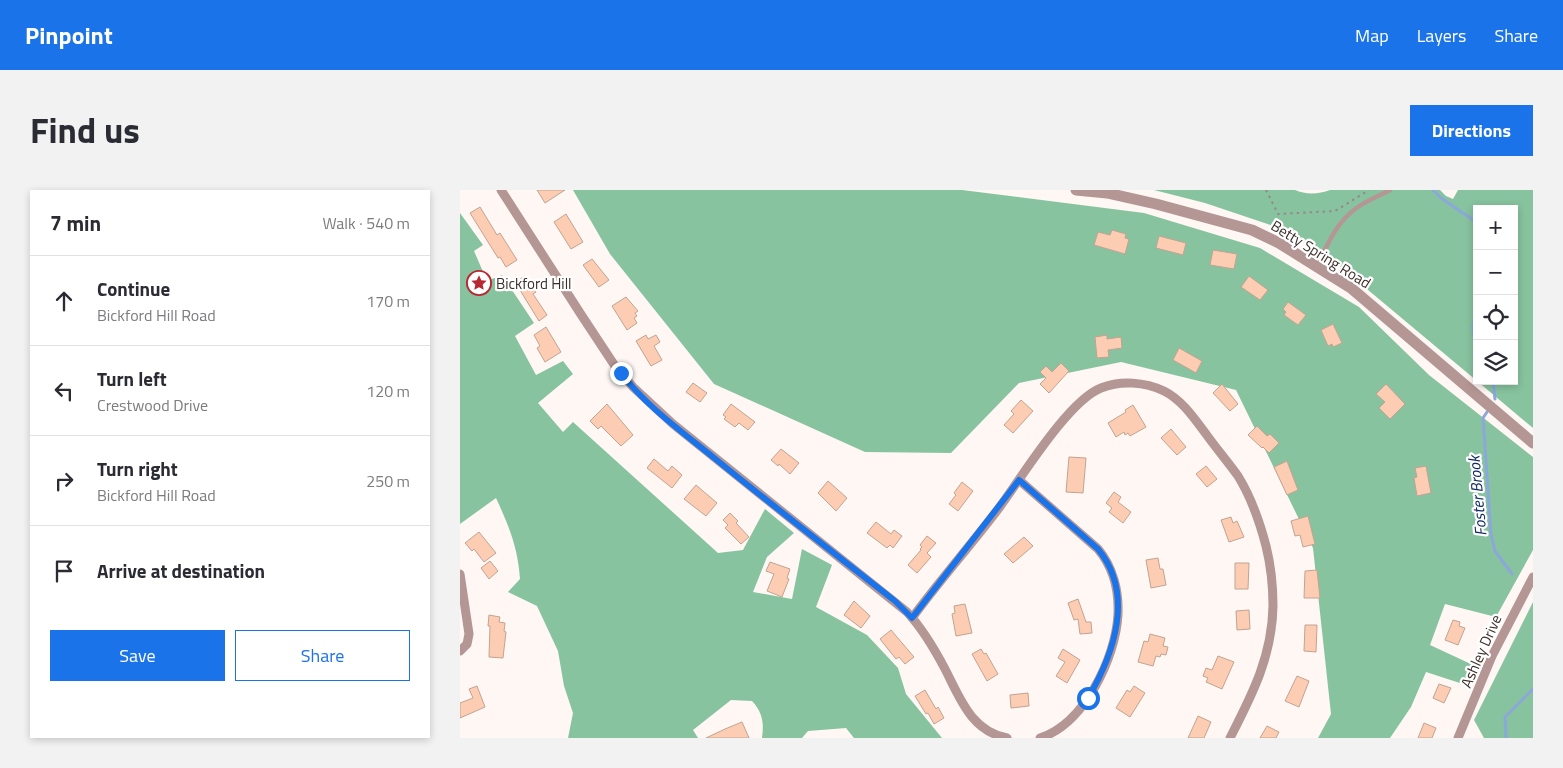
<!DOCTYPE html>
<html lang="en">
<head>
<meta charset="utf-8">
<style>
  :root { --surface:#fff; --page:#f2f2f3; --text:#2b2b33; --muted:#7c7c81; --line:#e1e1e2; --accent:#1a73e8 }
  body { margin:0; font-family:"Titillium Web",sans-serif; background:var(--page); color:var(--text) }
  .controls { position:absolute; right:15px; top:15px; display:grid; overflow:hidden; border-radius:0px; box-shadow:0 2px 8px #0003 }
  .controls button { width:45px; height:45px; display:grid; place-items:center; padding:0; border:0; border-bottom:1px solid var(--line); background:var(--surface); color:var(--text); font:25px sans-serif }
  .stop { position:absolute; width:15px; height:15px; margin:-11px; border:4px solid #1a73e8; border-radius:50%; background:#fff }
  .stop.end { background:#1a73e8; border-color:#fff; box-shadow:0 1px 5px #0008 }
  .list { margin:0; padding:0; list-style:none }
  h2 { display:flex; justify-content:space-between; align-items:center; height:65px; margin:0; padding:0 20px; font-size:21px }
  h2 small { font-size:16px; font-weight:400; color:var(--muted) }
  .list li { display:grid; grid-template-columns:32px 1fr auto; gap:15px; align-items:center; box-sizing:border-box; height:90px; padding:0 20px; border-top:1px solid var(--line) }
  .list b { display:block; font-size:19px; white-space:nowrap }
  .list p { margin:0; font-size:16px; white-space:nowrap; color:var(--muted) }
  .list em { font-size:16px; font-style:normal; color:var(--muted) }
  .actions { display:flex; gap:10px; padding:15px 20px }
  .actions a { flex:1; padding:11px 0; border:1px solid var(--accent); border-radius:0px; text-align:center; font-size:18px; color:var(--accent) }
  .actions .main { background:var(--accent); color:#fff }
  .icon { flex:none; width:28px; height:28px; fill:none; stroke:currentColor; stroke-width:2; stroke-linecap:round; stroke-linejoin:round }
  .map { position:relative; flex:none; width:1073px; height:548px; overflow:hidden; border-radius:0px }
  header { display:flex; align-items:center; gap:30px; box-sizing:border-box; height:70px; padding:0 25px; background:var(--accent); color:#fff }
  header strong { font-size:24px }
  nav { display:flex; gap:28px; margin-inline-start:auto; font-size:18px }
  .intro { display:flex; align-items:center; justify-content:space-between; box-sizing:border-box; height:120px; padding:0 30px }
  h1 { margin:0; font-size:35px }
  .button { padding:12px 22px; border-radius:0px; background:var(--accent); color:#fff; font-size:18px; font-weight:700 }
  main { display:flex; gap:30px; padding:0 30px }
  aside { flex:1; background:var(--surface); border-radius:0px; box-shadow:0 2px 8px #0003 }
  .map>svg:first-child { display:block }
</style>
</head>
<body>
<header>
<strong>Pinpoint</strong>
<nav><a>Map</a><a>Layers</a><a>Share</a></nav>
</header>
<div class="intro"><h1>Find us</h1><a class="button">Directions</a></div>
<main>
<aside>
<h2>7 min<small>Walk · 540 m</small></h2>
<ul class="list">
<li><svg class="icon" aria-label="ahead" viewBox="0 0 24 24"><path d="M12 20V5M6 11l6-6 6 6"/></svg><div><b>Continue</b><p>Bickford Hill Road</p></div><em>170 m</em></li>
<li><svg class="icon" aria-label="left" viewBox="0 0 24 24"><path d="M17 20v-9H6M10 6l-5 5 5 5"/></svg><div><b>Turn left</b><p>Crestwood Drive</p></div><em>120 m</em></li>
<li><svg class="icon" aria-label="right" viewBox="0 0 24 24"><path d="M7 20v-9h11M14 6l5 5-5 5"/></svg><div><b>Turn right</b><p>Bickford Hill Road</p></div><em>250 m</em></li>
<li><svg class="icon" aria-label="arrive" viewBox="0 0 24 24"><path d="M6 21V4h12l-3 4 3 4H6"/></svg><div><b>Arrive at destination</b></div></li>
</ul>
<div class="actions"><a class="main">Save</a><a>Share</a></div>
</aside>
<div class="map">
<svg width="1073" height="548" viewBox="0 0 1073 548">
  <rect width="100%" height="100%" fill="#fef7f4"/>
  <path fill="#87c39f" d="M 113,0 L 502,0 L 684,23 L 800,58 L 899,117 L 969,185 L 1073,267 L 1073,360 L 1036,427 L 985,414 L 970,455 L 1013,475 L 1006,495 L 966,482 L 951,517 L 930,548 L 858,548 L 871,524 L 853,358 L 776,200 L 661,172 L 559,193 L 491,263 L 405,262 L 254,194 L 150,64 Z
    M 694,0 L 835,0 C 846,5 859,4 870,0 L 980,0 L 986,6 L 993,9 L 998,0 L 1073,0 L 1073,238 L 1017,191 L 1054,191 L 1054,19 L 1017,19 L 1017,191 L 877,74 L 822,39 L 745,13 Z
    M 0,23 L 23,55 L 14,61 L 27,91 L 42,85 L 74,133 L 55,146 L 76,185 L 103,171 L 113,184 L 78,213 L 103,242 L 113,232 L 258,363 L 283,360 L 305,319 L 334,343 L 307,367 L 293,402 L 332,409 L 342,359 L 372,375 L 356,417 L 407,445 L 438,478 L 446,504 L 482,548 L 394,548 L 386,538 L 348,541 L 342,548 L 302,548 C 304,533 303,523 292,511 L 271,510 L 233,540 L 238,548 L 108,548 L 113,523 L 104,496 L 98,461 L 77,416 L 48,402 L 60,389 C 58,358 49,336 36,308 L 0,334 Z
    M 1073,412 L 1073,548 L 1024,548 L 1014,530 Z"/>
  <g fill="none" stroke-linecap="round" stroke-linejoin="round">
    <path stroke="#8ca7da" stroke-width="3" d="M 973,0 L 981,8 L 1013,30 L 1017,35
      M 1017,117 C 1015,129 1009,140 1017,151
      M 1033,191 L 1035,209
      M 1027,222 L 1023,228 L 1031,344 L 1035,361 L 1052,384
      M 1046,548 L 1045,527 L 1073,499"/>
  </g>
  <path fill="#fdcdb3" stroke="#c2a392" d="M 77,0 L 105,0 L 85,13 Z
    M 20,17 L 37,45 L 40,43 L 57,70 L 46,77 L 40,67 L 38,68 L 10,23 Z
    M 106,24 L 123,52 L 111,59 L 94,32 Z
    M 652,40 L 666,44 L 665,48 L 669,49 L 665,64 L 634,55 L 638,42 L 650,45 Z
    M 699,46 L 726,53 L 723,65 L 696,58 Z
    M 753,60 L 777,64 L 774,79 L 750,75 Z
    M 132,69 L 149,90 L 139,97 L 123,75 Z
    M 65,86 L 76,102 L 73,104 L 87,125 L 79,131 L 55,92 Z
    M 789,86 L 808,100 L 800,110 L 781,97 Z
    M 166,107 L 178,121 L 175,123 L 177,126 L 174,128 L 177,133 L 167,140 L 152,116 Z
    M 828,112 L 846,125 L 838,135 L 824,125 L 826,122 L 823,119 Z
    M 873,134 L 882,153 L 873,157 L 872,154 L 868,156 L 861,140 Z
    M 86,137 L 101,162 L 85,172 L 77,158 L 80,156 L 74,145 Z
    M 186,145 L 188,149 L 196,145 L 200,152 L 194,156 L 202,170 L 191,176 L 176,151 Z
    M 647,145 L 647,149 L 661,147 L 662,158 L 648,160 L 649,167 L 637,168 L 635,147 Z
    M 719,158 L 742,171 L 736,183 L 713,170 Z
    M 601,173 L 609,181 L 589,203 L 580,194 L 586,188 L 580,182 L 586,176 L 592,182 Z
    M 233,193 L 247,203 L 240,212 L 226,202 Z
    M 762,194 L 778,214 L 770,221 L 753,203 Z
    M 926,194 L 945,214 L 930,229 L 919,218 L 925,212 L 916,204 Z
    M 561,210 L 573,221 L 553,243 L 544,235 L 554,224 L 551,221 Z
    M 147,214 L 173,245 L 161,256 L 141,236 L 138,239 L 130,231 Z
    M 271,214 L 295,232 L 288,240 L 279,233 L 275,237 L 264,229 L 266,227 L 263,225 Z
    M 673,215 L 686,237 L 670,246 L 668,243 L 665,245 L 664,242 L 656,247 L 648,233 L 666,222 L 665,220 Z
    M 797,236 L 807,246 L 810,244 L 819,253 L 809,263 L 803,257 L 802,258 L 788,245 Z
    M 711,239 L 726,257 L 717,265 L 701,248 Z
    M 321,259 L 339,273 L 330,284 L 319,274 L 318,276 L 311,270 Z
    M 609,267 L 626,268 L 623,303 L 606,302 Z
    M 194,269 L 208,281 L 212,276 L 222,285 L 212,298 L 187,278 Z
    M 827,271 L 838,300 L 827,305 L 814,277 Z
    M 746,276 L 757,289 L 747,297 L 736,284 Z
    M 966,276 L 971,303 L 957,306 L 954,288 L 957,287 L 955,278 Z
    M 368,291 L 387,308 L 376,321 L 358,303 Z
    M 502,292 L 513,301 L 498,321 L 489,314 L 496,305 L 494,303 Z
    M 236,295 L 257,313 L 246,326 L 224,309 Z
    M 654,302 L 661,307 L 658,312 L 671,322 L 663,333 L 649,322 L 652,318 L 646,313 Z
    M 270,323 L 278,331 L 276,333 L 289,347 L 281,354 L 265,338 L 268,335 L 263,330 Z
    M 848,326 L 855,354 L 843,357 L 840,345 L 835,346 L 831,331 Z
    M 771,327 L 773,333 L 777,331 L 784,347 L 769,352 L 761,330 Z
    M 416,332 L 431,344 L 434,340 L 442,346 L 433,358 L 430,355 L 427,358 L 407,343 Z
    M 19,342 L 36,363 L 24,372 L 14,359 L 12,361 L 5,353 Z
    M 467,346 L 476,353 L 467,363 L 471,367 L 457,383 L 448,375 L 461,360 L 460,359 L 462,357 L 460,355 Z
    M 564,347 L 573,356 L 553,373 L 544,364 Z
    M 698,368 L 700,379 L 703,379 L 706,395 L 691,398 L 686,370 Z
    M 30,371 L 38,381 L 29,389 L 21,378 Z
    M 310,372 L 330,379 L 327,388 L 329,389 L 322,407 L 307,401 L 314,384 L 306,381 Z
    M 775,373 L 789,373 L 788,399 L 775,399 Z
    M 857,380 L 860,408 L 844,408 L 845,381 Z
    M 618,409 L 626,432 L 631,432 L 632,443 L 620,444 L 618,429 L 614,430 L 608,413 Z
    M 394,411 L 410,426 L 401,438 L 384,425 Z
    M 505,414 L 512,443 L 496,446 L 492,424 L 495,423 L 494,416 Z
    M 789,420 L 790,439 L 777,440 L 776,421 Z
    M 29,425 L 40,427 L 39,432 L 45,433 L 44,441 L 46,442 L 43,468 L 29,467 L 30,436 L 28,436 Z
    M 993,430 L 1000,432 L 999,436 L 1005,438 L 998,455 L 985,450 Z
    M 845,435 L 857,435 L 856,462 L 844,461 Z
    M 431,440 L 454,467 L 445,474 L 439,467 L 436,469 L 420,449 Z
    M 690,444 L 705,448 L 703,456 L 708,457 L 706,465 L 701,464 L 700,467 L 696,466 L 693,476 L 678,472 L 684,451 L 688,452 Z
    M 521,459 L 524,464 L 526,463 L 538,484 L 527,491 L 512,464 Z
    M 603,459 L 620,470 L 607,493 L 596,486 L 605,472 L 598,468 Z
    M 758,466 L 774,472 L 762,499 L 746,492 L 748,488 L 743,486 L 746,478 L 752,480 Z
    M 837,486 L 849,491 L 839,517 L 825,511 Z
    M 979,494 L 991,498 L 984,513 L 973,508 Z
    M 17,496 L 25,517 L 0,528 L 0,513 L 13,508 L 9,499 Z
    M 674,496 L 685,503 L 670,527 L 656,518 L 667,500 L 670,502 Z
    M 465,500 L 476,519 L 478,517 L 484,528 L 474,534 L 468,523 L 466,524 L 455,506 Z
    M 568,503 L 569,516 L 551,518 L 550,505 Z
    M 738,526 L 751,532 L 744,548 L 728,548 Z
    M 282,532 L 289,548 L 246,548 L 265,539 Z
    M 964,533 L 976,538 L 972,548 L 958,548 Z
    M 807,536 L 819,542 L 816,548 L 800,548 Z"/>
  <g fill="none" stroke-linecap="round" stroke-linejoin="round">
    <path stroke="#958b86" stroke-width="2" stroke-dasharray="2.5 4" stroke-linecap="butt" d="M 806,0 L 818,24 L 875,21 L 909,0"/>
    <path stroke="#b49694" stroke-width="4.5" d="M 858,75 C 868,53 877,31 898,17 C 908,10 919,6 930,0"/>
    <path stroke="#b49694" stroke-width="9" d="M 41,0 L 122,126 L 155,176 L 173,197 L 213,234 L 447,422 C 462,438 475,460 485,479 C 500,508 511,541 547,548
      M 559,290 L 638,359 C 653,377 659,401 658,424 C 656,468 624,534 580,548
      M 0,384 L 9,444 L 7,454 L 0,461
      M 452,428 C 480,390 511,355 539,318 C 562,287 608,211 641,198 C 661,190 685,192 704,201 C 722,210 734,228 746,244 C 756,258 768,272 778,286 C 791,307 800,333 806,356 C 811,376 813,397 813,416 C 812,467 792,505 770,548
      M 998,548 L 1032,466 L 1073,387"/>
    <path stroke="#b49694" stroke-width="11" d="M 616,0 L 647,3 L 696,14 L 792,40 L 819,53 L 891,98 L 1073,253"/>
  </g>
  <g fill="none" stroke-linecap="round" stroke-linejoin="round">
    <path stroke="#1a73e8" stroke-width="6" d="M 161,183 C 186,216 221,241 253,267 C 313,316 374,363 435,411 L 452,428 L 559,290 L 638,359 C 675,404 654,464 628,508"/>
  </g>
  <defs>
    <symbol id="sight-ring" viewBox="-11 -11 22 22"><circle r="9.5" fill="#fff" stroke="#b82732" stroke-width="1.5"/><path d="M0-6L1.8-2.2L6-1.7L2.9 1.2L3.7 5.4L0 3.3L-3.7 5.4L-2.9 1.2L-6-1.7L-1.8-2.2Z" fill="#b82732"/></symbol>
  </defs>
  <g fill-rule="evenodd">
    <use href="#sight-ring" x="5" y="79" width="28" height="28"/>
  </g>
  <g text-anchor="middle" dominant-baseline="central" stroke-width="4.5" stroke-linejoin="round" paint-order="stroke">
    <g font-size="15" fill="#3b2e27" stroke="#fff">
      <text transform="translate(861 64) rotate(32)">Betty Spring Road</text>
      <text transform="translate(1021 461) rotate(-66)">Ashley Drive</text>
    </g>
    <g font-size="15" fill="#3b2e27" stroke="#fff" text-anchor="start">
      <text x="36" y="93">Bickford Hill</text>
    </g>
    <g font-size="16" font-style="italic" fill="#0f2a66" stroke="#fff">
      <text transform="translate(1017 306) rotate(-95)">Foster Brook</text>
    </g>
  </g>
</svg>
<div class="controls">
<button>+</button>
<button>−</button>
<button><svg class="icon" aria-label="locate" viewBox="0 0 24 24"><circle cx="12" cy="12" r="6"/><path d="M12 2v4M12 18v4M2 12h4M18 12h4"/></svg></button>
<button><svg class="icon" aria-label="layers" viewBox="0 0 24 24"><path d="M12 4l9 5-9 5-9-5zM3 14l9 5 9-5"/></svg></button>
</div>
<div class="stop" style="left:628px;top:508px"></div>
<div class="stop end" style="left:161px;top:183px"></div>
</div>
</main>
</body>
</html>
